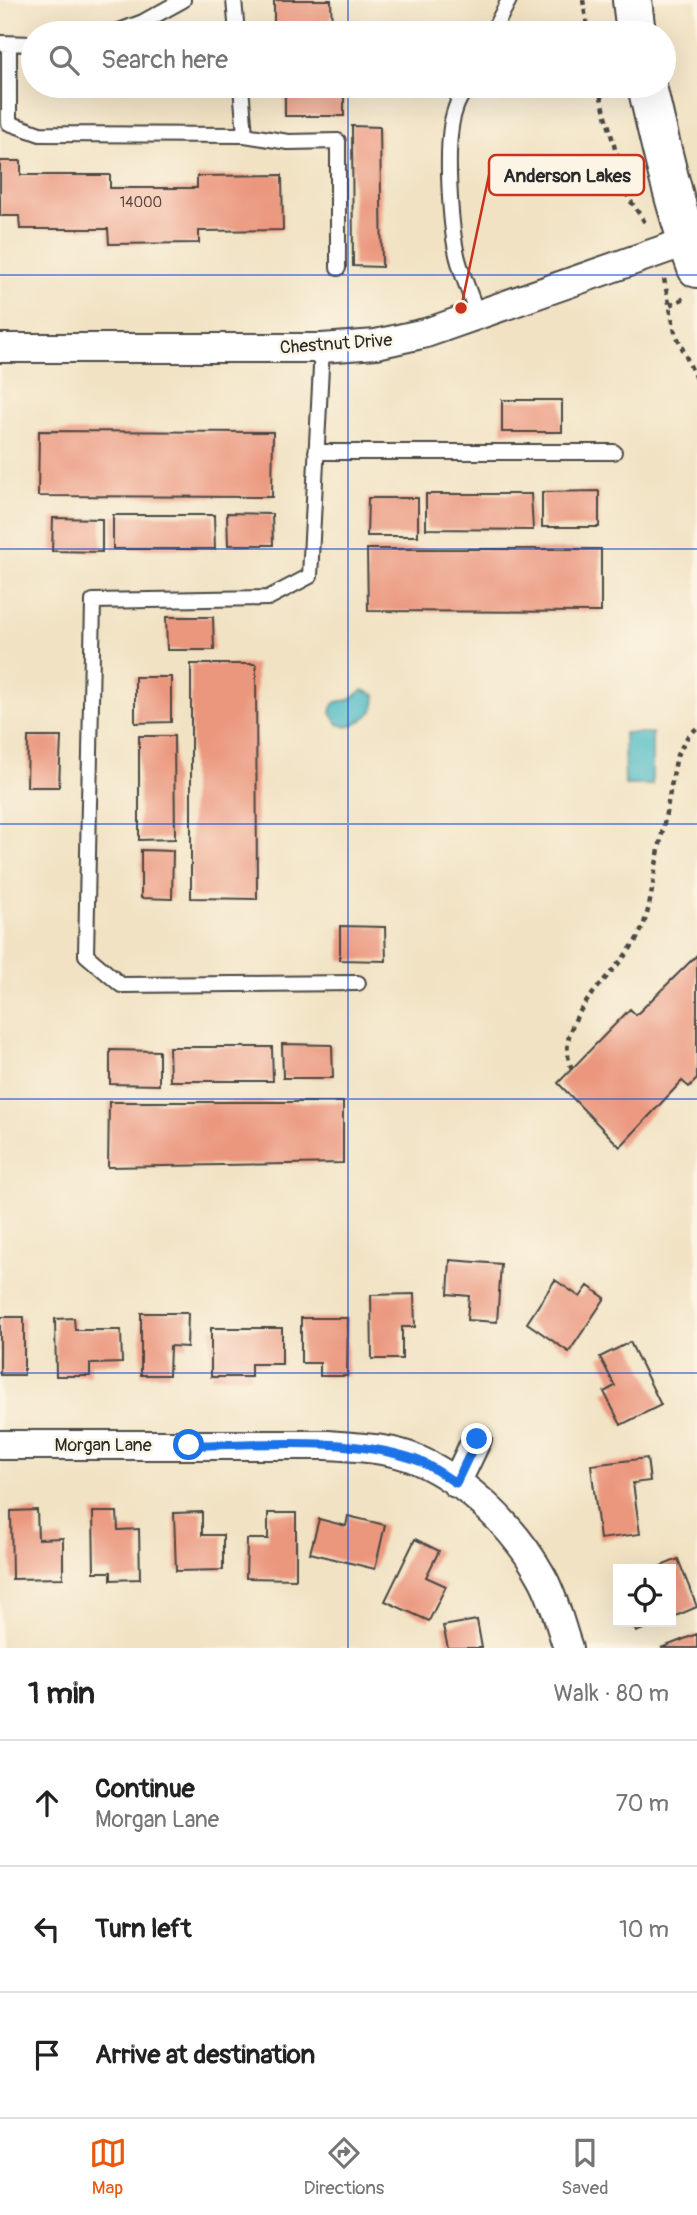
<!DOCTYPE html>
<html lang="en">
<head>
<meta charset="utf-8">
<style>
  :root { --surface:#fff; --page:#f2f2f2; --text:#222; --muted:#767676; --line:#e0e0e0; --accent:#ea580c }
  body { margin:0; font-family:Pangolin,sans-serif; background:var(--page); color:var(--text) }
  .controls { position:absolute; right:21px; bottom:21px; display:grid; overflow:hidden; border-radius:0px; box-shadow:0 7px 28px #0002 }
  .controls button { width:63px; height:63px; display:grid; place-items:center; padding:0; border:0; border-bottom:2px solid var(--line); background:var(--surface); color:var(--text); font:35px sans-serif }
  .stop { position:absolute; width:21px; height:21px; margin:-16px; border:5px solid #1a73e8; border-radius:50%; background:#fff }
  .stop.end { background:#1a73e8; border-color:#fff; box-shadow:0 2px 7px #0008 }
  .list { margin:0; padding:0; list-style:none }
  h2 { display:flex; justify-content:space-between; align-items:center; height:91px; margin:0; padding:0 28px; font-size:30px }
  h2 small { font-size:23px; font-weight:400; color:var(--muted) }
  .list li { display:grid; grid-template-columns:46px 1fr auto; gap:21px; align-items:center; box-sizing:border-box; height:126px; padding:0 28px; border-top:2px solid var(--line) }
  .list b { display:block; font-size:26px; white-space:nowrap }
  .list p { margin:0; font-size:23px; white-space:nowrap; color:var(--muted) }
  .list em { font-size:23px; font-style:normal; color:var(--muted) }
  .icon { flex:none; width:38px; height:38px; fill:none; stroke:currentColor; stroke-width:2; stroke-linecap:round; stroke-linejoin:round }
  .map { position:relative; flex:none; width:697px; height:1648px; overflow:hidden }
  .search { position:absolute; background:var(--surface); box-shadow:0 7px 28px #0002; left:21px; right:21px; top:21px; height:77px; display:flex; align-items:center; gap:18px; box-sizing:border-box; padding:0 24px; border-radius:38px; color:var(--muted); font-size:26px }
  .sheet { height:469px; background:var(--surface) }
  nav { display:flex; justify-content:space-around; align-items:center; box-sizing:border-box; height:98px; border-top:2px solid var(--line); background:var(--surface); font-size:19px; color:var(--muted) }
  nav a { display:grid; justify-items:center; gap:4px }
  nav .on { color:var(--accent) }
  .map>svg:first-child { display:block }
</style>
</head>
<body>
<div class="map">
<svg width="697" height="1648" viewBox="0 0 697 1648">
  <rect width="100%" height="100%" fill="#fcf5e5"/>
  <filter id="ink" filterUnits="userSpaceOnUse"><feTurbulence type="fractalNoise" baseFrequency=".0143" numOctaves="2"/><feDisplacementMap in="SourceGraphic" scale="14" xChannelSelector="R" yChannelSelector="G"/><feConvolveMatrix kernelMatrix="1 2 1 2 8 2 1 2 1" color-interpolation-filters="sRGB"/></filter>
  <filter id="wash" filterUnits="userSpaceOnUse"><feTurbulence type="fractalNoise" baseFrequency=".00686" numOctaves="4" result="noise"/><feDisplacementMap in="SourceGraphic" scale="28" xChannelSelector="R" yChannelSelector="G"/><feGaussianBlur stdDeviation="1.57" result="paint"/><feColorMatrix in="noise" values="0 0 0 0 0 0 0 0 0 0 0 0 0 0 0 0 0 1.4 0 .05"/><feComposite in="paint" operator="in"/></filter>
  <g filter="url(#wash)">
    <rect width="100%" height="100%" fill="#f1e2c3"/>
    <path fill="#4cbac4" stroke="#3c7278" stroke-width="2" d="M 363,690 L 375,695 C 379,713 362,721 347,727 L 338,724 L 331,713 C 333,700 338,702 348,700 C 353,699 358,693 363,690 Z
      M 624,733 L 652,733 L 652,785 L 625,785 Z"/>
    <g id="blocks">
      <path fill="#eb977e" d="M 274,0 L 331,0 L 332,28 L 343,28 L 343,33 L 285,33 L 285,28 L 274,28 Z
        M 285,86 L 344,86 L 344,116 L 285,116 Z
        M 352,126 L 380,127 L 382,267 L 353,266 Z
        M 0,161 L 21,161 L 21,175 L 110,175 L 110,188 L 197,188 L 197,176 L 282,175 L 283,230 L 199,231 L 199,243 L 109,244 L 108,229 L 20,229 L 19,216 L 0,216 Z
        M 502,400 L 562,400 L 562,432 L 502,432 Z
        M 39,431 L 273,432 L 272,497 L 38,496 Z
        M 599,491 L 599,527 L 542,527 L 542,492 Z
        M 426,494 L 531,494 L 533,530 L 426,529 Z
        M 368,498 L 418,498 L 418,536 L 367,536 Z
        M 227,513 L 272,514 L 273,545 L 228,545 Z
        M 113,515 L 214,515 L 215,549 L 113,549 Z
        M 53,518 L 102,519 L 102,552 L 52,551 Z
        M 367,549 L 601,549 L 601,612 L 368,611 Z
        M 166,617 L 213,617 L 214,650 L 167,650 Z
        M 191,664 L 256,664 L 257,899 L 191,898 Z
        M 135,677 L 171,677 L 171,722 L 135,723 Z
        M 139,736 L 174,736 L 175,839 L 139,840 Z
        M 28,737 L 61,737 L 59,787 L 27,787 Z
        M 141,850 L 173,851 L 172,899 L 141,898 Z
        M 340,926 L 385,927 L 386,961 L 340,960 Z
        M 697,955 L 697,1079 L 689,1087 L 682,1081 L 620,1147 L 558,1083 L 630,1009 L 636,1015 Z
        M 282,1044 L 332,1045 L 333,1078 L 283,1078 Z
        M 169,1047 L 272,1047 L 273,1081 L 170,1081 Z
        M 110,1050 L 159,1051 L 159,1085 L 110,1084 Z
        M 109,1102 L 343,1102 L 343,1163 L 108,1167 Z
        M 450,1260 L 501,1264 L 497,1322 L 467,1320 L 469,1296 L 448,1294 Z
        M 555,1280 L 580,1297 L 588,1286 L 605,1298 L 569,1352 L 527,1323 Z
        M 414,1294 L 415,1327 L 402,1327 L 402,1359 L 372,1359 L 371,1295 Z
        M 141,1313 L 188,1313 L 187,1347 L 170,1346 L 169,1375 L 141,1375 Z
        M 0,1317 L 24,1317 L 24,1375 L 0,1375 Z
        M 74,1318 L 75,1330 L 121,1330 L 122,1363 L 90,1364 L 90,1376 L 56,1376 L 55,1319 Z
        M 301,1318 L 348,1318 L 347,1376 L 320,1376 L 320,1363 L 301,1363 Z
        M 211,1328 L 282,1328 L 282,1364 L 251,1364 L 251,1377 L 211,1377 Z
        M 630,1342 L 661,1405 L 621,1425 L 604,1392 L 615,1386 L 600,1357 Z
        M 647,1458 L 650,1481 L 633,1483 L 640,1534 L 600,1539 L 591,1465 Z
        M 37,1510 L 38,1539 L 63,1538 L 63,1578 L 12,1579 L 11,1511 Z
        M 93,1512 L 117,1512 L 118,1530 L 139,1529 L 140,1579 L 111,1580 L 111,1572 L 94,1572 Z
        M 202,1512 L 202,1535 L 223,1535 L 223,1570 L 176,1571 L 174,1513 Z
        M 268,1513 L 296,1513 L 296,1579 L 246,1578 L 247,1539 L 268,1539 Z
        M 348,1516 L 385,1525 L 375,1569 L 310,1553 L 319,1519 L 346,1526 Z
        M 415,1539 L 439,1551 L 426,1577 L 446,1586 L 429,1621 L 385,1601 Z
        M 678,1559 L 697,1607 L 671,1618 L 671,1569 L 654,1569 Z
        M 477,1620 L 482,1648 L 448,1648 L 443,1626 Z
        M 632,1622 L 661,1622 L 636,1632 Z
        M 697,1634 L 697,1648 L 661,1648 Z"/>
    </g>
  </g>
  <g filter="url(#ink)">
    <use href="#blocks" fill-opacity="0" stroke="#494642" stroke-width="2"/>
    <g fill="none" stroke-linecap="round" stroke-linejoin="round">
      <defs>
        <path id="lane" d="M 234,0 L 237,33
          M 114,33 L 143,22 L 183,0
          M 492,33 L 509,0
          M 1,43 L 33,44
          M 9,44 L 9,123 L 40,134 L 245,135 L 241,86
          M 466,86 C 463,94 457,102 455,110 C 444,140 450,223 457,255 C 462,276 471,296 478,316
          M 245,135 L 288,142 L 338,141 L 338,268
          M 322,348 L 310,576 L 268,598 L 93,601 L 86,955 L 121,985 L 358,983
          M 316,452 L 614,452"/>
        <path id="street" d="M 0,348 L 322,348 L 376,344 L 426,333 L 697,238
          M 0,1445 L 327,1445 C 356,1447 391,1448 418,1460 C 469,1483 515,1528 542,1577 C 554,1598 560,1625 568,1648
          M 456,1483 L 477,1439"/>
        <path id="secondary" d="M 632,0 L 636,33
          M 647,86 C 661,147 675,209 697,268"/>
      </defs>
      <use href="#lane" stroke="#494642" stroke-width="18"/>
      <use href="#street" stroke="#494642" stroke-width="32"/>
      <use href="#secondary" stroke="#494642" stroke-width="42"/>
      <path stroke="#494642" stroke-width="4.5" stroke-dasharray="5 5" stroke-linecap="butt" d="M 583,0 L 588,33
        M 598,86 L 628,197 L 646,224
        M 664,279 L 675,332 L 697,381
        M 670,305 L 685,298
        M 572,1069 C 549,1018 620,974 640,933 C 650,912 652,888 656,865 C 663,829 670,792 677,755 L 688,736 L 697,728"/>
      <use href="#lane" stroke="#fff" stroke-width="14"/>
      <use href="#street" stroke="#fff" stroke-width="28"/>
      <use href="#secondary" stroke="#fff" stroke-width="38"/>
    </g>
  </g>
  <g fill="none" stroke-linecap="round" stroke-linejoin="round" filter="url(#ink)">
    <path stroke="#1a73e8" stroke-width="9" d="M 189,1445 C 261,1445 345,1436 414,1459 C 429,1464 443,1475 456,1483 L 477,1439"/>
  </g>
  <path fill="none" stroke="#1d4ed8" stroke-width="2" stroke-opacity="0.55" d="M 348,0 L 348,33M 348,86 L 348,1648M 0,275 L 697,275M 0,549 L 697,549M 0,824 L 697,824M 0,1099 L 697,1099M 0,1373 L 697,1373"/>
  <g text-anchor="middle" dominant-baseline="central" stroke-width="5" stroke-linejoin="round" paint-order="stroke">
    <g font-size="14" fill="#5b4640">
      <text x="141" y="202">14000</text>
    </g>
    <g font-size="18" fill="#2b2b2b" stroke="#fcf5e5">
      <text transform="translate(336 344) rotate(-4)">Chestnut Drive</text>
      <text x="103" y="1445">Morgan Lane</text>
    </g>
  </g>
  <path fill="none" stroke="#c8321e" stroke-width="2.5" d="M461 308L489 175"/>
  <circle fill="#c8321e" stroke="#fcf5e5" stroke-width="2.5" cx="461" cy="308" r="7"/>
  <rect fill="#fcf5e5" stroke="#c8321e" stroke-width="2.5" x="489" y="155" width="155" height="40" rx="7"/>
  <g font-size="19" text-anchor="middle" font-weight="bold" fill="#2b2b2b">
    <text x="567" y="182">Anderson Lakes</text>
  </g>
</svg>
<div class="controls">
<button><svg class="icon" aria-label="locate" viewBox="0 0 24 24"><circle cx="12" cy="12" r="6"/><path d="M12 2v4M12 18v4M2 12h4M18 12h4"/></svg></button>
</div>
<div class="stop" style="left:189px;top:1445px"></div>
<div class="stop end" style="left:477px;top:1439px"></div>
<div class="search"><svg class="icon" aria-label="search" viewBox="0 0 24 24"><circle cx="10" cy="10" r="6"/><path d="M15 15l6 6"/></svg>Search here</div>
</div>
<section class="sheet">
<h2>1 min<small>Walk · 80 m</small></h2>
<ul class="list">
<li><svg class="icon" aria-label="ahead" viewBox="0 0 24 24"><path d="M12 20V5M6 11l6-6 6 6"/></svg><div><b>Continue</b><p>Morgan Lane</p></div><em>70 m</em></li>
<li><svg class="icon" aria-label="left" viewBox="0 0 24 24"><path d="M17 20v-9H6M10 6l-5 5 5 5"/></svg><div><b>Turn left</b></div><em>10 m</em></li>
<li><svg class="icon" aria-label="arrive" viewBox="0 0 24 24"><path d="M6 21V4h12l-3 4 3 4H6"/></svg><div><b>Arrive at destination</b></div></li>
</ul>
</section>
<nav>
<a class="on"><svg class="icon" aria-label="map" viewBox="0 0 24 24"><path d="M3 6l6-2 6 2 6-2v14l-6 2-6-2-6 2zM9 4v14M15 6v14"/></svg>Map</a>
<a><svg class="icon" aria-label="directions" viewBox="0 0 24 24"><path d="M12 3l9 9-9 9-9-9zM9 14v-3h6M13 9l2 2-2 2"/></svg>Directions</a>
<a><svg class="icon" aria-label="saved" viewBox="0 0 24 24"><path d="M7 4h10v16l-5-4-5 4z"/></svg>Saved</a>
</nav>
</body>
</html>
